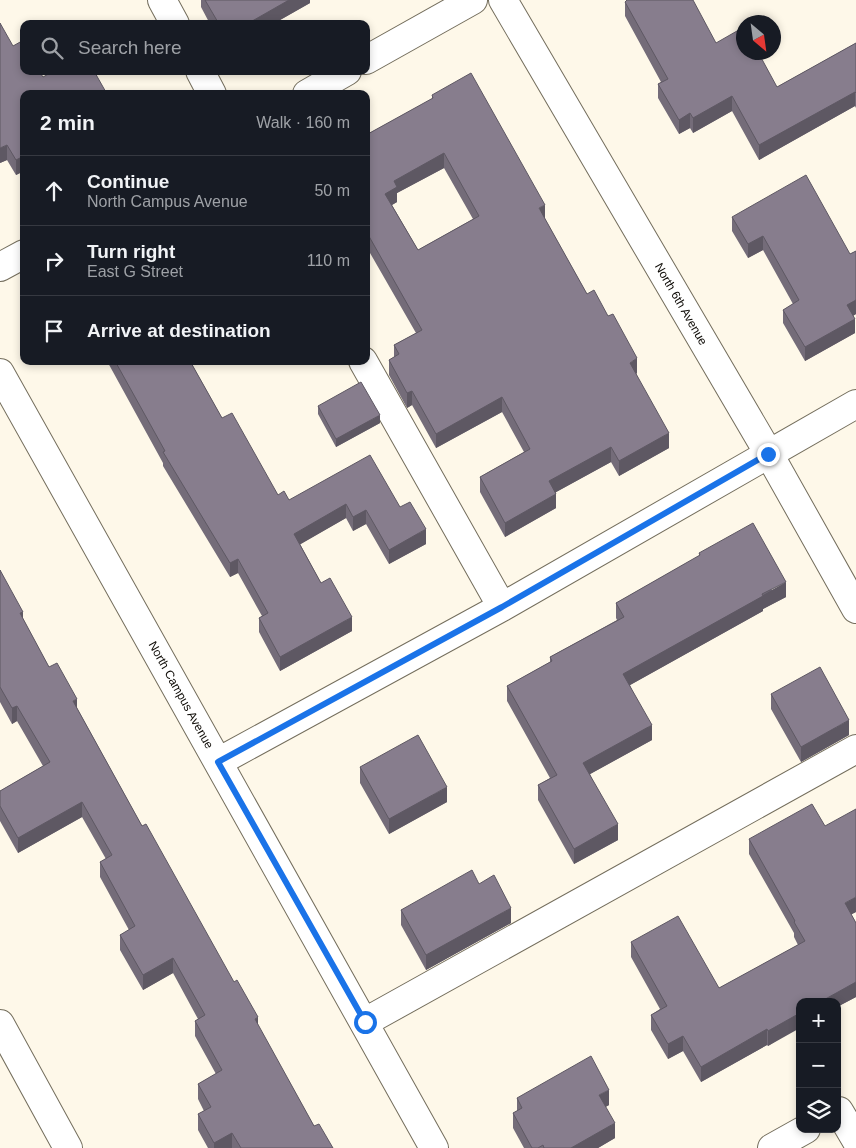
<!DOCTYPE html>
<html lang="en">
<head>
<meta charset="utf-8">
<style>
  :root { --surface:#171b24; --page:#20242c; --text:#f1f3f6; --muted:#9ea1a6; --line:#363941 }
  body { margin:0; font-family:Helvetica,sans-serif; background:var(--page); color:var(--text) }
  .controls { position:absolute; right:15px; bottom:15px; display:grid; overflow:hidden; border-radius:10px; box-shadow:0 2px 8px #0003 }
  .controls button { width:45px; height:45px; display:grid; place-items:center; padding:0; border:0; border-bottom:1px solid var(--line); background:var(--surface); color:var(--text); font:25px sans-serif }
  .compass { position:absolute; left:736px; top:15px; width:45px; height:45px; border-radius:50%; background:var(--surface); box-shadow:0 2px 8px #0003; rotate:151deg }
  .stop { position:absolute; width:15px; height:15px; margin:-11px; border:4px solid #1a73e8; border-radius:50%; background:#fff }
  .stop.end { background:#1a73e8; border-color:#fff; box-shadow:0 1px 5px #0008 }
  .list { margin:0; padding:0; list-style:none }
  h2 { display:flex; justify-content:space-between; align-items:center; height:65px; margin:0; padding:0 20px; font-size:21px }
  h2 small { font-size:16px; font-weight:400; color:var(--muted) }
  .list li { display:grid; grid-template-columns:32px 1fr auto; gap:15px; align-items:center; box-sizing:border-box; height:70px; padding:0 20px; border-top:1px solid var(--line) }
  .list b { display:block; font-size:19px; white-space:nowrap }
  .list p { margin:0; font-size:16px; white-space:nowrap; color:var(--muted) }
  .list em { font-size:16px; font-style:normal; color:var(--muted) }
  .icon { flex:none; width:28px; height:28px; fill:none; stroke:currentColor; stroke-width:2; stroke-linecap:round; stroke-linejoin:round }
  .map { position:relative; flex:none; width:856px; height:1148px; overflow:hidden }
  .search { position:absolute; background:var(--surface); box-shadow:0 2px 8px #0003; left:20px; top:20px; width:350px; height:55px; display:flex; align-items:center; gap:12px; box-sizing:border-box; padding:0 18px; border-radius:10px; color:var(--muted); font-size:19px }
  .panel { position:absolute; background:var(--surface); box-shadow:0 2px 8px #0003; left:20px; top:90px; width:350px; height:275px; border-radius:10px }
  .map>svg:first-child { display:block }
</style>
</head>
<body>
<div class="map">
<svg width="856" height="1148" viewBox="0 0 856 1148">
  <rect width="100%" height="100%" fill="#fef8e9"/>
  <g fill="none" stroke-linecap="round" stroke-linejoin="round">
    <defs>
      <path id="minor" d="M 162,0 L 175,24
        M 503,0 L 769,454 L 856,609
        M 366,60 L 473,0
        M 200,71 L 212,94
        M 307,94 L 347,71
        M 0,267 L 24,254
        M 363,361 L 502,607
        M 0,373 L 434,1148
        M 218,762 L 502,607 L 856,404
        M 365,1022 L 856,749
        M 0,1024 L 68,1148
        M 839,1111 L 856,1140
        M 772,1148 L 806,1129"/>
    </defs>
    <use href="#minor" stroke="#746e5d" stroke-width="30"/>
    <use href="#minor" stroke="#fff" stroke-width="28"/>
  </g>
  <path fill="#746c79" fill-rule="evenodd" d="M 201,0 L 310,0 L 310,3 L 273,24 L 210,24 L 201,7 Z
    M 625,2 L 716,43 L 777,87 L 856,43 L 856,108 L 855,106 L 759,160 L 732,111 L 693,133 L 690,128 L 679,134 L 658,98 L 658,84 L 661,82 L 625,16 Z
    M 24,94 L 24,171 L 16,175 L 7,160 L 0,163 Z
    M 432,95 L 545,219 L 587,294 L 637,373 L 636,374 L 669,448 L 619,476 L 611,462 L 556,492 L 556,508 L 505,537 L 480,492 L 480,477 L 524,452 L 502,412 L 436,448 L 412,405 L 407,408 L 389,375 L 389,360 L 394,357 L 394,345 L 416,333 L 366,246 L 366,135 L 432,99 ZM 444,168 L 473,219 L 418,250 L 392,205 L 397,202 L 397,193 Z
    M 732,217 L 850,254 L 856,251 L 856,314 L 853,316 L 855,333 L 805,361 L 783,323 L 783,310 L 793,304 L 763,250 L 748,258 L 732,231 Z
    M 107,361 L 190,361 L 222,418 L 278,495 L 289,500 L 400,507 L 426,544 L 389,564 L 366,524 L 353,531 L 346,518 L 300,544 L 321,583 L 352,631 L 280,671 L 259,632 L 259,618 L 262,616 L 238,573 L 230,577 L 163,466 L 163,463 Z
    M 318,406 L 380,423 L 336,447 L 318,414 Z
    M 699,553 L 786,597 L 763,609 L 763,611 L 630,685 L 652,740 L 590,774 L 618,840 L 574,864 L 538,800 L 538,785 L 550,778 L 507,701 L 507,686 L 550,662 L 550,657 L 617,620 L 616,618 L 616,603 L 699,556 Z
    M 0,570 L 23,619 L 49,667 L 77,708 L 142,826 L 258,1026 L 314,1126 L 333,1148 L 208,1148 L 198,1130 L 198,1114 L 204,1111 L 198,1099 L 198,1084 L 216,1074 L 195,1036 L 195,1021 L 198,1019 L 173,973 L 143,990 L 120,950 L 120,935 L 129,930 L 100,877 L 100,862 L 106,859 L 82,817 L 18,853 L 0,821 L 0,791 L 43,766 L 17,721 L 12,724 L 0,702 Z
    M 771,694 L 849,735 L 801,762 L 771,709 Z
    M 360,767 L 447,802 L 389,834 L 360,783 Z
    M 749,839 L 856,912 L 851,914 L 856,923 L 856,997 L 837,1007 L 837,1002 L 768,1046 L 767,1045 L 701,1082 L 683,1051 L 668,1059 L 651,1030 L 651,1015 L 660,1009 L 631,957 L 631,942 L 719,988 L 798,945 L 794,937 L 794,933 L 749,854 Z
    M 479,884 L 511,923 L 426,970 L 401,925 L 401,910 Z
    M 517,1098 L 609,1105 L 605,1107 L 615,1138 L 598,1148 L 524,1148 L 513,1128 L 513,1113 L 517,1111 Z"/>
  <path fill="#5e5863" d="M 289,0 L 310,0 L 310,3 L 273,24 L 247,24 Z
    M 855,92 L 855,106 L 759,160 L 759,145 Z
    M 732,96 L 732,111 L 693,133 L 693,118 Z
    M 690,113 L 690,128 L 679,134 L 679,120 Z
    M 7,145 L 7,160 L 0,163 L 0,148 Z
    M 444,153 L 444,168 L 397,193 L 397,202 L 385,209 L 385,194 L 394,181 Z
    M 24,156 L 24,171 L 16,175 L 16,160 Z
    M 545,205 L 545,220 L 539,208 Z
    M 763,236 L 763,250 L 748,258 L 748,244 Z
    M 856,300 L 856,314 L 847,319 L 847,305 Z
    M 855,319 L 855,333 L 805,361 L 805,347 Z
    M 637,358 L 637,373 L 630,378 L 630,363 Z
    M 412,391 L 412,405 L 407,408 L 407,393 Z
    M 502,397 L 502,412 L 436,448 L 436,434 Z
    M 380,415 L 380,423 L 336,447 L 336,439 Z
    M 669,433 L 669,448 L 619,476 L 619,461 Z
    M 611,447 L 611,462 L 549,496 L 549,481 Z
    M 556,494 L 556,508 L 505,537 L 505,523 Z
    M 346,504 L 346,518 L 294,548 L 294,534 Z
    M 366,510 L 366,524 L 353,531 L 353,517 Z
    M 426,529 L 426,544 L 389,564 L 389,550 Z
    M 238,559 L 238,573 L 230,577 L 230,563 Z
    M 786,582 L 786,597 L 763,609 L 763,611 L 623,689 L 623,674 Z
    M 23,612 L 23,627 L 20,613 Z
    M 352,617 L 352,631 L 280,671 L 280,657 Z
    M 77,699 L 77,714 L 73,701 Z
    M 17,706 L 17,721 L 12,724 L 12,708 Z
    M 849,720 L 849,735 L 801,762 L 801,747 Z
    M 652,725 L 652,740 L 583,778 L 583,763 Z
    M 447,787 L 447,802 L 389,834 L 389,819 Z
    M 82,802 L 82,817 L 18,853 L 18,838 Z
    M 618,824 L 618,840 L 574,864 L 574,849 Z
    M 856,897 L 856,912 L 845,918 L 845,903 Z
    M 511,908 L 511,923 L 426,970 L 426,955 Z
    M 173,958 L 173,973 L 143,990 L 143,975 Z
    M 856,982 L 856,997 L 837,1007 L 837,1002 L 820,1002 Z
    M 800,1013 L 800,1028 L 768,1046 L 768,1031 Z
    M 258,1017 L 258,1032 L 255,1019 Z
    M 767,1029 L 767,1045 L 701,1082 L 701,1067 Z
    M 683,1036 L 683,1051 L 668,1059 L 668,1044 Z
    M 609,1090 L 609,1105 L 599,1111 L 599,1095 Z
    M 615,1123 L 615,1138 L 598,1148 L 571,1148 Z
    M 232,1133 L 232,1148 L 214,1148 L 214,1143 Z"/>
  <path fill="#877d8d" stroke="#5e5863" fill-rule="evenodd" d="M 205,0 L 289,0 L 247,24 L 219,24 Z
    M 627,0 L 693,0 L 716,43 L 744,27 L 744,52 L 758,52 L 777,87 L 856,43 L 856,93 L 855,92 L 759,145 L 732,96 L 693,118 L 690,113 L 679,120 L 658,84 L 668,79 L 625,2 Z
    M 0,23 L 13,46 L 22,41 L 24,43 L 24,71 L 39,71 L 43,77 L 54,71 L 94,71 L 107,94 L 24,94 L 24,156 L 16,160 L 7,145 L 0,148 Z
    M 471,73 L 545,205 L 539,208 L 587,294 L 594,290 L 608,316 L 613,314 L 637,358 L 630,363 L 669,433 L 619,461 L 611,447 L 549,481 L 556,494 L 505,523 L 480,477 L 530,449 L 502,397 L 436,434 L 412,391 L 407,393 L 389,360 L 399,354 L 394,345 L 422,330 L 366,231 L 366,135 L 433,98 L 432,95 ZM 444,153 L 479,216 L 418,250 L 385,194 L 397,187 L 394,181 Z
    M 806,175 L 850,254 L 856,251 L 856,300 L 847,305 L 855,319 L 805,347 L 783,310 L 799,300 L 763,236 L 748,244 L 732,217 Z
    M 115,361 L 190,361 L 222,418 L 232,413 L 278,495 L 284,491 L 289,500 L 370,455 L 400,507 L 410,502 L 426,529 L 389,550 L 366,510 L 353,517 L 346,504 L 294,534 L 321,583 L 330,578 L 352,617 L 280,657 L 259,618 L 268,613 L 238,559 L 230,563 L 163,452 L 165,451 Z
    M 361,382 L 380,415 L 336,439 L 318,406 Z
    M 753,523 L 786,582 L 762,594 L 763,596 L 623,674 L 652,725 L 583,763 L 618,824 L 574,849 L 538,785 L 557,775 L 507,686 L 552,661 L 550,657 L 624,617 L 616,603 L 700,555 L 699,553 Z
    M 0,570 L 23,612 L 20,613 L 49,667 L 57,663 L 77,699 L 73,701 L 142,826 L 146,824 L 234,982 L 237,980 L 258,1017 L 255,1019 L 314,1126 L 319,1124 L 333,1148 L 241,1148 L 232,1133 L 214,1143 L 198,1114 L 211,1107 L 198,1084 L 222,1070 L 195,1021 L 205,1015 L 173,958 L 143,975 L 120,935 L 135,926 L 100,862 L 112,855 L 82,802 L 18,838 L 0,806 L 0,791 L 50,762 L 17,706 L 12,708 L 0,687 Z
    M 820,667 L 849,720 L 801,747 L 771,694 Z
    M 418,735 L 447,787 L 389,819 L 360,767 Z
    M 812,804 L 825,826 L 856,809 L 856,897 L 845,903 L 856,923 L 856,982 L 820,1002 L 800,1002 L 800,1013 L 768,1031 L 767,1029 L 701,1067 L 683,1036 L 668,1044 L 651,1015 L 667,1006 L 631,942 L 678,916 L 719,988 L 805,941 L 794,922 L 795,921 L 749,839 Z
    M 472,870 L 479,884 L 494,875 L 511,908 L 426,955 L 401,910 Z
    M 591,1056 L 609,1090 L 599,1095 L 615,1123 L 571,1148 L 544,1148 L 543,1145 L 538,1148 L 532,1148 L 513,1113 L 522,1108 L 517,1098 Z"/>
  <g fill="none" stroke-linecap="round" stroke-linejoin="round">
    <path stroke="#1a73e8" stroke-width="6" d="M 365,1022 L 218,762 L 502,607 L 768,454"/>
  </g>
  <g text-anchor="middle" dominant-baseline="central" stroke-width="4" stroke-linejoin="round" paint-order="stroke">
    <g font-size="12" fill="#0e0b06" stroke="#fff">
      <text transform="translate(681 304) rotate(60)">North 6th Avenue</text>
      <text transform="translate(181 695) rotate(61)">North Campus Avenue</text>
    </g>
  </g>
</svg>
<div class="controls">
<button>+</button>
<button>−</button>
<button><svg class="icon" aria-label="layers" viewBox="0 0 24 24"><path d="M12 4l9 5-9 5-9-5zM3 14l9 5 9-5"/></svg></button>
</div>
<svg class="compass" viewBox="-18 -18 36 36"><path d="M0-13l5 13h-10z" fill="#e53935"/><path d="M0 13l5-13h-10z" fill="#9ea1a6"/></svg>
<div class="stop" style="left:365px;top:1022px"></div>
<div class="stop end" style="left:768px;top:454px"></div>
<div class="search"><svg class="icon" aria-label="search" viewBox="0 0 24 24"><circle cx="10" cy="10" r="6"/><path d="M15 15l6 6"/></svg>Search here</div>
<section class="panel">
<h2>2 min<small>Walk · 160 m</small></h2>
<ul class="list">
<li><svg class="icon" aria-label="ahead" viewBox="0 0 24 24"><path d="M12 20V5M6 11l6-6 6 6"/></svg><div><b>Continue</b><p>North Campus Avenue</p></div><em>50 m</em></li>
<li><svg class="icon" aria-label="right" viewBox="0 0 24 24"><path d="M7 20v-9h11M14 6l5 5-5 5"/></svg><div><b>Turn right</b><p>East G Street</p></div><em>110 m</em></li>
<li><svg class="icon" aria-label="arrive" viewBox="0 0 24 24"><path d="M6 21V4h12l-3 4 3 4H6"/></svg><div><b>Arrive at destination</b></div></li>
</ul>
</section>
</div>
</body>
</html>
